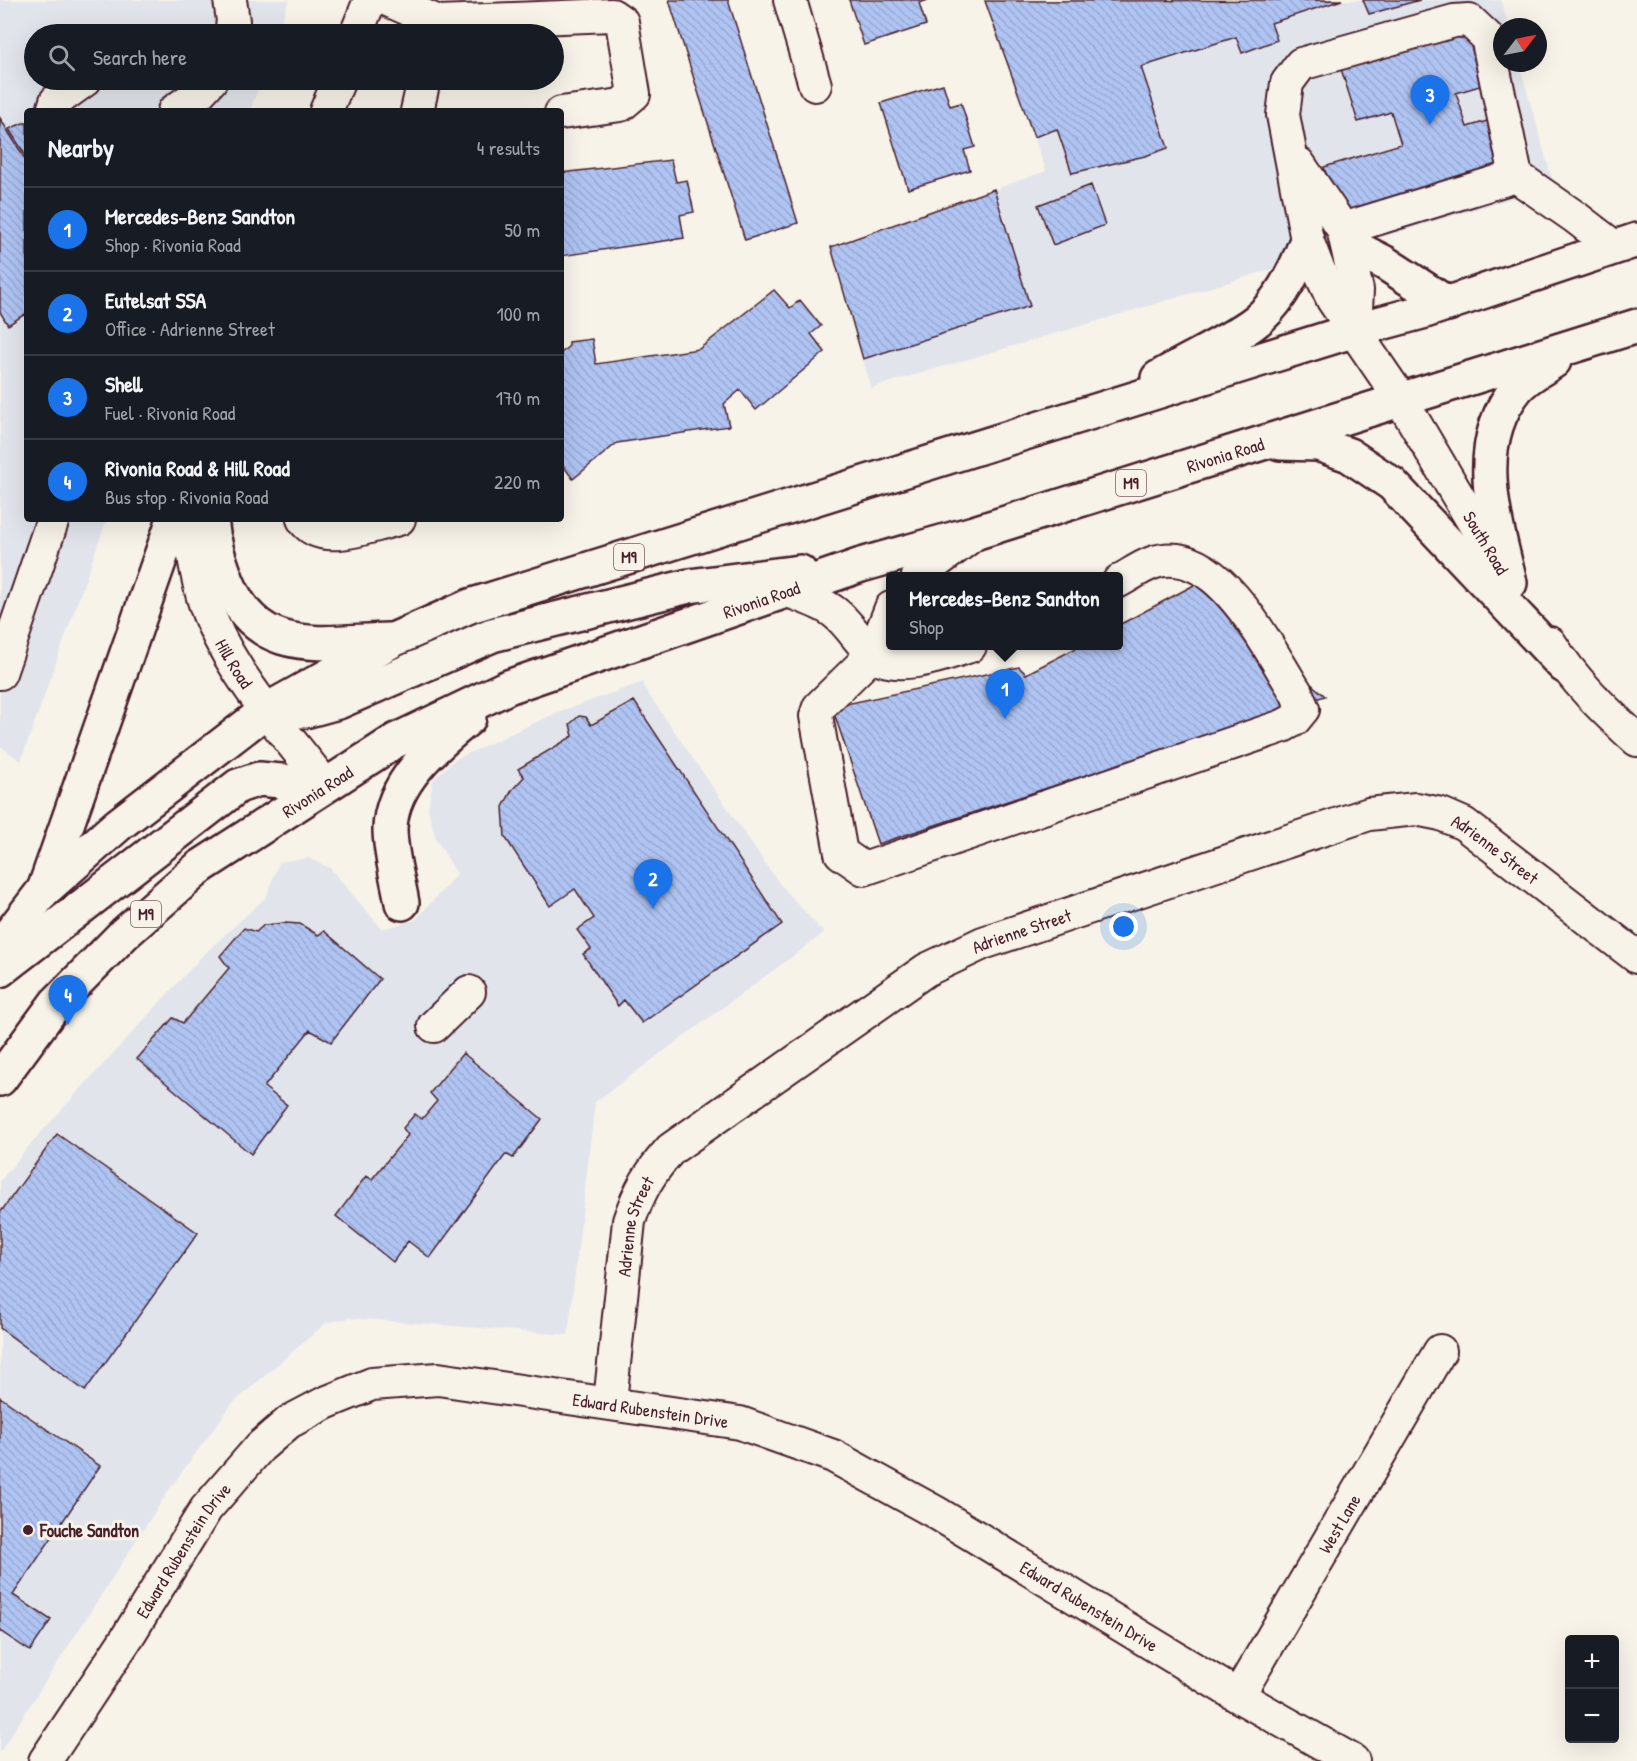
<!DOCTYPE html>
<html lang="en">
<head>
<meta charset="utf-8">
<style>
  :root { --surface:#171b24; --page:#242831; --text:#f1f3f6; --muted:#9ea1a6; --line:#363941; --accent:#1a73e8 }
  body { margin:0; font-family:"Patrick Hand",sans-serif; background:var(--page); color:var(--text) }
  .controls { position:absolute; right:18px; bottom:18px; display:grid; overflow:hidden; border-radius:6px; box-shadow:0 6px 24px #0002 }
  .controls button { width:54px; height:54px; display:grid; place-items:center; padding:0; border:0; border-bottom:2px solid var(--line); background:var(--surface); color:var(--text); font:30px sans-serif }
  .compass { position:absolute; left:1493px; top:18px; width:54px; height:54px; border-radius:50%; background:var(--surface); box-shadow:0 6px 24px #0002; rotate:58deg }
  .you { position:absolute; left:1124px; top:927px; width:21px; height:21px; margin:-15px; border:4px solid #fff; border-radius:50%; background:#1a73e8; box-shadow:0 0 0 9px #1a73e833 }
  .badge { display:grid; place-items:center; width:39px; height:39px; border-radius:50%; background:var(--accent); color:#fff; font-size:20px; font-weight:700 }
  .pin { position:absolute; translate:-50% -50px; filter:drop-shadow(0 2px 3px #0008) }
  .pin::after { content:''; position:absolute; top:32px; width:21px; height:18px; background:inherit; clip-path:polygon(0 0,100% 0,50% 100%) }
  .popup { position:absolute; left:886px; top:572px; width:237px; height:78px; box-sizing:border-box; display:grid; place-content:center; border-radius:6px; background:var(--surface); filter:drop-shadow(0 2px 4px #0005); font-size:20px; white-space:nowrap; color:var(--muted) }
  .popup b { font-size:22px; color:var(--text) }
  .popup::after { content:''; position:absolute; left:50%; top:100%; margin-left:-12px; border:12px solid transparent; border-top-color:var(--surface) }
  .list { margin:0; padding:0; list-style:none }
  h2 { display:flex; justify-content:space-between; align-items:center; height:78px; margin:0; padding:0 24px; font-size:26px }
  h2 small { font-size:20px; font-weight:400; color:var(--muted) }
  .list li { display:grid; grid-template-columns:39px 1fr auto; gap:18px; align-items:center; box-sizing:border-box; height:84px; padding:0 24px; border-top:2px solid var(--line) }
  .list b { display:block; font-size:22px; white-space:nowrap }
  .list p { margin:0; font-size:20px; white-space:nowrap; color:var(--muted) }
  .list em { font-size:20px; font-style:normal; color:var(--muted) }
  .icon { flex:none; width:33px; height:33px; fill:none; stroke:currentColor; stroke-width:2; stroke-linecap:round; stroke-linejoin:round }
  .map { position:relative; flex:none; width:1637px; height:1761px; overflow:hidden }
  .search { position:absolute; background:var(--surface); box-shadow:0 6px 24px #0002; left:24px; top:24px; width:540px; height:66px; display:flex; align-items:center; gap:15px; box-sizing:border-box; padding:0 21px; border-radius:33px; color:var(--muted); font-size:22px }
  .panel { position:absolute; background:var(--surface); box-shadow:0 6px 24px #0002; left:24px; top:108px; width:540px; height:414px; border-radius:6px }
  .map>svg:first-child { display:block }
</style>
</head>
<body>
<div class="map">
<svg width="1637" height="1761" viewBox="0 0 1637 1761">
  <defs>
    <pattern id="building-back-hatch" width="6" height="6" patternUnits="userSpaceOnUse" patternTransform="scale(1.5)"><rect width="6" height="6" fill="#afc4f3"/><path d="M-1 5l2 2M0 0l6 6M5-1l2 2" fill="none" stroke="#98a8d0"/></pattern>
  </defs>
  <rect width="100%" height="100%" fill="#f7f3e8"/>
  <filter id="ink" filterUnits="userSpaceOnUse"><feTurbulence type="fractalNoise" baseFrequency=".0167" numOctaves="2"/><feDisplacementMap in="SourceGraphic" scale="12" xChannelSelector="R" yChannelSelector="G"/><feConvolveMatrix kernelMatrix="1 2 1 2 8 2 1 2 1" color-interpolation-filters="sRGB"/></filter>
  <g filter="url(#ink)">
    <path fill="#e1e5eb" d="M 0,0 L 289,0 L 277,34 L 34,34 L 34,80 L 261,80 L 250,111 L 27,111 L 27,519 L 107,519 L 21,761 L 0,746 Z
      M 987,0 L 1501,0 L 1509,27 L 1502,27 L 1502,63 L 1519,63 L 1554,186 L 871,388 L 831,247 L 1046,171 Z
      M 643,682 L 645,689 L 779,883 L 824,933 L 595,1102 L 568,1335 L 349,1318 L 326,1323 L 232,1404 L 171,1487 L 0,1752 L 0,1181 L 34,1140 L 203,955 L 266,897 L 279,862 L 308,858 L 330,868 L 382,929 L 415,920 L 457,874 L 436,839 L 428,809 L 433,780 L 454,760 L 556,713 Z"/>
    <path fill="url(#building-back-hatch)" stroke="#4a1f2b" stroke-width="1.5" d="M 669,0 L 728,0 L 798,223 L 745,240 Z
      M 849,0 L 928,0 L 919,3 L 926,25 L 864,45 Z
      M 1342,0 L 1271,23 L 1277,40 L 1242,53 L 1236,37 L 1141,67 L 1168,148 L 1145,156 L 1072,173 L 1057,129 L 1034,137 L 985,1 Z
      M 1363,0 L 1420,0 L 1369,14 Z
      M 1466,30 L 1483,85 L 1456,93 L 1467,127 L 1494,119 L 1509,165 L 1340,218 L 1324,167 L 1401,144 L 1391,112 L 1358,122 L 1341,69 Z
      M 943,84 L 950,106 L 961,103 L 975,147 L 964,150 L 970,170 L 908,189 L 881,103 Z
      M 0,118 L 27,162 L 27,318 L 25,314 L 8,325 L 0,312 Z
      M 23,123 L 27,123 L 27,158 L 9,129 Z
      M 671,160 L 676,182 L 687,180 L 694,212 L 680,215 L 684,238 L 561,256 L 561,173 Z
      M 1091,185 L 1105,225 L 1053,245 L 1038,205 Z
      M 994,189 L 1030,306 L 863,359 L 831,247 Z
      M 774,290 L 790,308 L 800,300 L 821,326 L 811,334 L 825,352 L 756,410 L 740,390 L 724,404 L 729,426 L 617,443 L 573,479 L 561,463 L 561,353 L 569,346 L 569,342 L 592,339 L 596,364 L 699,349 Z
      M 1196,584 L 1325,696 L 878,844 L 832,707 L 1019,667 L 1026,674 L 1080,646 L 1119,646 L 1119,625 Z
      M 634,701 L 782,924 L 642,1023 L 624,1000 L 618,1006 L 583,954 L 591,949 L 577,930 L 594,918 L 575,889 L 550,906 L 505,837 L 503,807 L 512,790 L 524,777 L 518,769 L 573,736 L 570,724 L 579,716 L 586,717 L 591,725 Z
      M 285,923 L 300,924 L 318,935 L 324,931 L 380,979 L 331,1042 L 310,1030 L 264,1087 L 287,1105 L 251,1154 L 137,1059 L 173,1018 L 183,1023 L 229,968 L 220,956 L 244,928 L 256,932 L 264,925 Z
      M 463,1053 L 542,1119 L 513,1158 L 506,1154 L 430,1258 L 408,1241 L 393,1262 L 336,1216 L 366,1176 L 372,1179 L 408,1135 L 403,1128 L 415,1114 L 422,1119 L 437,1101 L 430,1093 Z
      M 57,1134 L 198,1233 L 85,1391 L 0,1328 L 0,1213 Z
      M 0,1397 L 100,1466 L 13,1595 L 51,1620 L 30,1651 L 0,1631 Z"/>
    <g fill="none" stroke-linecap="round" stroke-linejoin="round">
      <defs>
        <g id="minor">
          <path d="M 230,0 L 233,21 L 231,34"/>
          <path d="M 388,0 L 438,22 L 612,15 L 622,22 L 634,94 L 621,105 L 561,113"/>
          <path d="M 790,0 L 815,85"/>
          <path d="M 356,34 L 370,0"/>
          <path d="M 53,111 L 56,101 L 85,80"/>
          <path d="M 174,111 L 198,94 L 211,80"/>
          <path d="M 326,111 L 339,80"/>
          <path d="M 417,111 L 424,80"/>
          <path d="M 1299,164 L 1343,229 L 1357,290 L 1355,330"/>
          <path d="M 1343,229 L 1516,176"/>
          <path id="s1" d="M 189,519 C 193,553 198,591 212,622 C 238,682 286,734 325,785"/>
          <path d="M 303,519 C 321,548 372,525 399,519"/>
          <path d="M 1504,574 L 1400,398 L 1333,300 L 1317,266 L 1307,240 L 1283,115 L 1287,83 L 1301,64 L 1454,21 L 1469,20 L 1487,37 L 1516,176 L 1575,217 L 1614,247"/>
          <path d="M 918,576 L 974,534"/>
          <path d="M 788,591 C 803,597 821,602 834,612 C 850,624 858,641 872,653 C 894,674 946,654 970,646"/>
          <path d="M 891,608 L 873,654 L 819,707 L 816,716 L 841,853 L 864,869 L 1283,726 L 1294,720 L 1303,709 L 1296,692 C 1268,649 1217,539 1152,563 C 1141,567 1130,575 1119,581"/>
          <path d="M 1550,643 C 1574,681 1604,710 1637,740"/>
          <path d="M 0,673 L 53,519"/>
          <path d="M 434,1026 L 469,992"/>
          <path id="s2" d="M 610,1402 L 629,1221 C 639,1191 650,1172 671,1149 L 926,970 L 983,943 L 1369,814 L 1416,809 L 1441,814 L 1464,824 L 1637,957"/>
          <path id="s3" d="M 1238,1696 L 1440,1351"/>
          <path id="s4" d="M 45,1761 L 128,1636 L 206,1509 L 260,1447 L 289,1422 L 325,1403 L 372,1384 L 438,1379 L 740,1423 L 833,1456 L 935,1512 L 1238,1696 L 1353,1761"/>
        </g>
        <g id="major">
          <path d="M 1348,244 L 1385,263 L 1448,304"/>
          <path d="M 1158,378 C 1188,360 1222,345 1251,325 C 1278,306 1296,270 1307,240"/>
          <path d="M 1280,443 L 1318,444 L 1349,455 L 1392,484 L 1564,666"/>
          <path d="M 211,519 C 213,542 219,559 227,581 C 259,658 318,642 388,640"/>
          <path d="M 1510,583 C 1495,519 1470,445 1517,388 C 1526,377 1542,369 1554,361"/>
          <path d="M 276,710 L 305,711 L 338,702 L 492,635 L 689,586 L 800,572"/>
          <path d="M 44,890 L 174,519"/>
          <path d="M 402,903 C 398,879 390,853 390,829 C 391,782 436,745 469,718"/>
          <path d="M 0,947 L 43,891 L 118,825 L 267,710 L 393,640 L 470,606 L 1355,330 L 1422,312 L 1637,240"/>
          <path d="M 0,970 L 238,786 L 259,779 L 325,785"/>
          <path id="s5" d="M 0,1079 L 56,1003 L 125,933 L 200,867 L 395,741 L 508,687 L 861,565 L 974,533 L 1637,326"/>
        </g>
      </defs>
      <use href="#minor" stroke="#4a1f2b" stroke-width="36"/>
      <use href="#major" stroke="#4a1f2b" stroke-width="38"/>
      <use href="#minor" stroke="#f7f3e8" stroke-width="32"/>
      <use href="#major" stroke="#f7f3e8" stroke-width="33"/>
    </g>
  </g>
  <circle fill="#4a1f2b" stroke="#f7f3e8" stroke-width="2" cx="28" cy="1530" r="6"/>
  <g text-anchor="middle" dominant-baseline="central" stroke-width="6" stroke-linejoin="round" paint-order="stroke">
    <g fill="#f7f3e8" stroke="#7e5f64" stroke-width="1.5">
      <rect x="1116" y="470" width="30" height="26" rx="4.5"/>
      <rect x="614" y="544" width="30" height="26" rx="4.5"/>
      <rect x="131" y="901" width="30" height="26" rx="4.5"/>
    </g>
    <g font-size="16" font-weight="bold" fill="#4a1f2b">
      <text x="1131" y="483">M9</text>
      <text x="629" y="557">M9</text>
      <text x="146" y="914">M9</text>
    </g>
    <g font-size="18" fill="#4a1f2b" stroke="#f7f3e8">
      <text stroke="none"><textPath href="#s5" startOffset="1404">Rivonia Road</textPath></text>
      <text transform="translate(1486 543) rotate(59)">South Road</text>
      <text stroke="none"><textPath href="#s5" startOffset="918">Rivonia Road</textPath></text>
      <text stroke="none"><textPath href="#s1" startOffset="153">Hill Road</textPath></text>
      <text stroke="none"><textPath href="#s5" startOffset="432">Rivonia Road</textPath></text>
      <text stroke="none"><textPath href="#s2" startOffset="1185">Adrienne Street</textPath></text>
      <text stroke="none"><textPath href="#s2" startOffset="681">Adrienne Street</textPath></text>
      <text stroke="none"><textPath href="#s2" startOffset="178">Adrienne Street</textPath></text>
      <text stroke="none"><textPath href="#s4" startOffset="792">Edward Rubenstein Drive</textPath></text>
      <text stroke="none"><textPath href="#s3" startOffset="200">West Lane</textPath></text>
      <text stroke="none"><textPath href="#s4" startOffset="252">Edward Rubenstein Drive</textPath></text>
      <text stroke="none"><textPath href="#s4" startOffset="1278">Edward Rubenstein Drive</textPath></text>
    </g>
    <g font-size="18" font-weight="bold" fill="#4a1f2b" stroke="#f7f3e8" text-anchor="start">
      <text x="40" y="1530">Fouche Sandton</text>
    </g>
  </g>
</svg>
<div class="controls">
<button>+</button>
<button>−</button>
</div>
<svg class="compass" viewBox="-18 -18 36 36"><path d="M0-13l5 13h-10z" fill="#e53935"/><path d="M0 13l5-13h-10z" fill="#9ea1a6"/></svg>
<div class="you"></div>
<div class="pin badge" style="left:1005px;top:719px">1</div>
<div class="popup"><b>Mercedes-Benz Sandton</b>Shop</div>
<div class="pin badge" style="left:653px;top:909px">2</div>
<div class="pin badge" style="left:1430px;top:125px">3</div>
<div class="pin badge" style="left:68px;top:1025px">4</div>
<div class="search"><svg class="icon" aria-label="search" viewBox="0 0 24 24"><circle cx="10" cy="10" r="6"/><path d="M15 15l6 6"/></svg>Search here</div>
<section class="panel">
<h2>Nearby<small>4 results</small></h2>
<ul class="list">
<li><span class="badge">1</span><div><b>Mercedes-Benz Sandton</b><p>Shop · Rivonia Road</p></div><em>50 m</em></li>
<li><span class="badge">2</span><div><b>Eutelsat SSA</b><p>Office · Adrienne Street</p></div><em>100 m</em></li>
<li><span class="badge">3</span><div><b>Shell</b><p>Fuel · Rivonia Road</p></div><em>170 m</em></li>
<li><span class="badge">4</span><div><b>Rivonia Road &amp; Hill Road</b><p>Bus stop · Rivonia Road</p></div><em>220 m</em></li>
</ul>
</section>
</div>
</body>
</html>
